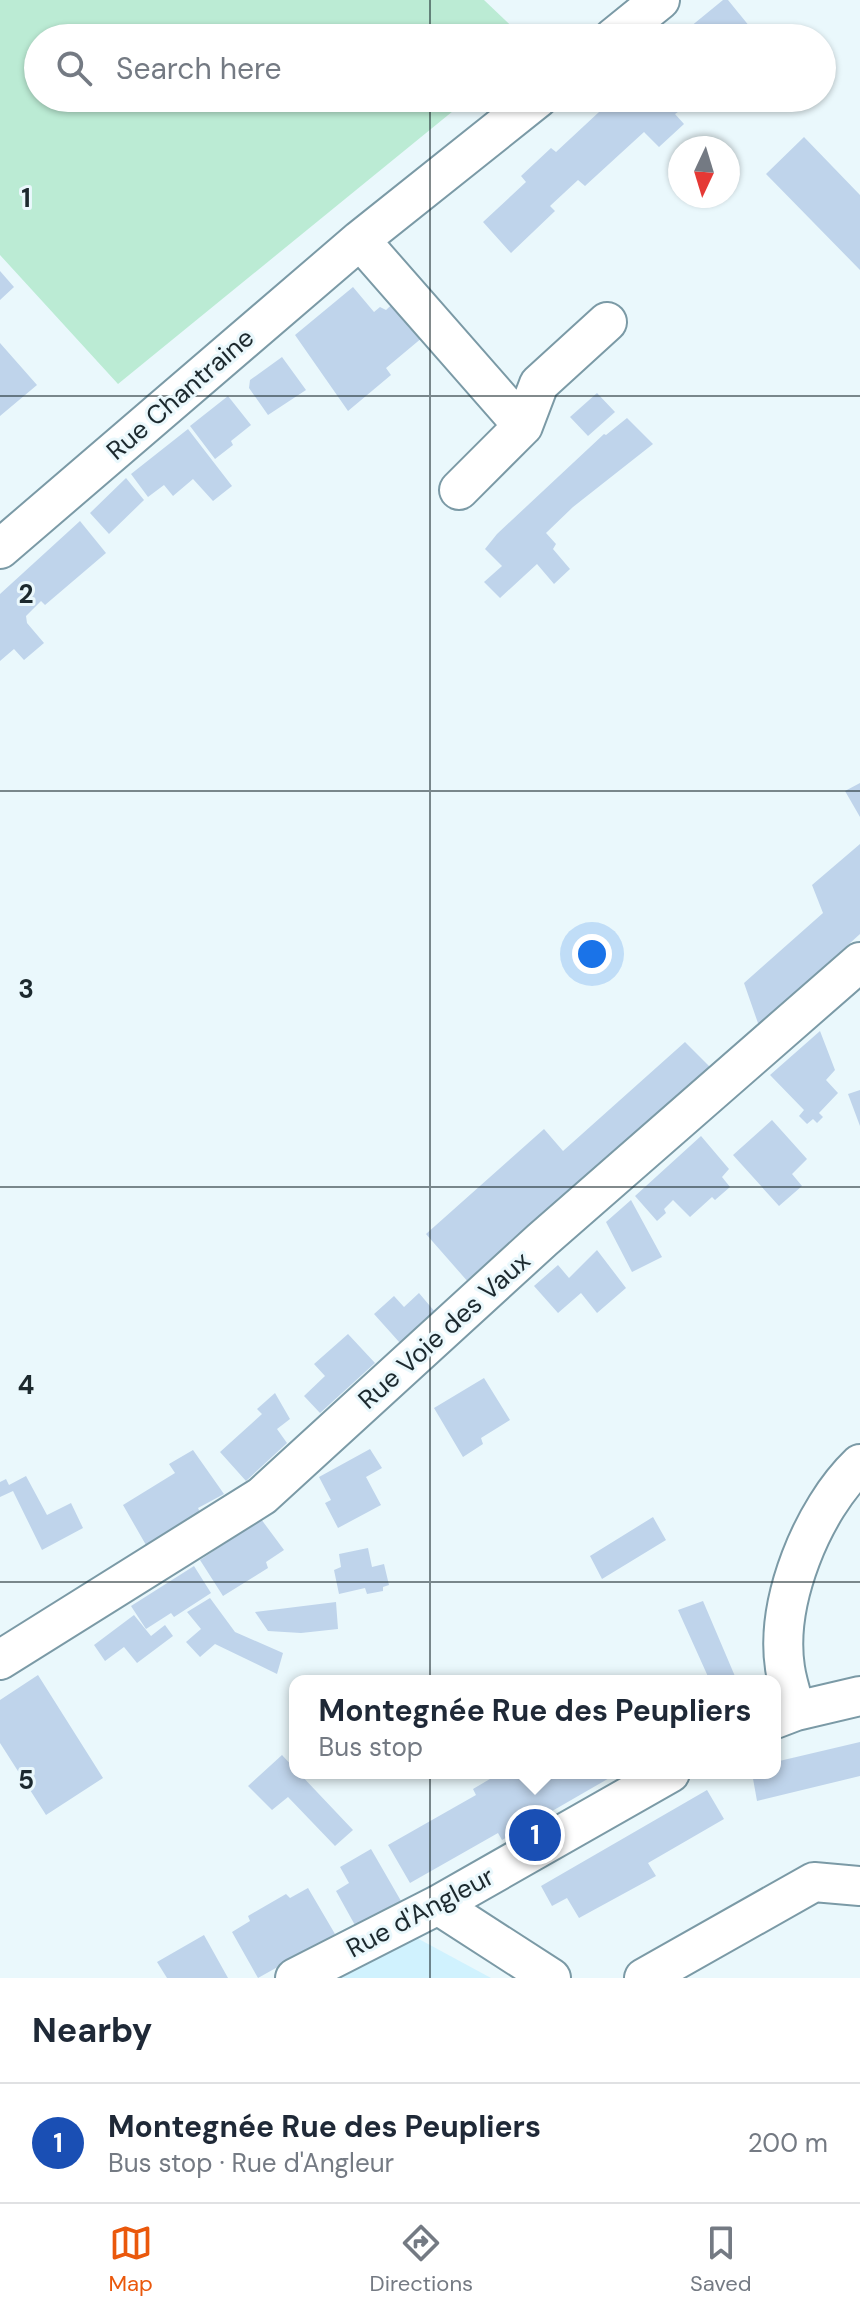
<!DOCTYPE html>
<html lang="en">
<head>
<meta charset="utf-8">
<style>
  :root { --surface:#fff; --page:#f2f2f3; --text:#1f2937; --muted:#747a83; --line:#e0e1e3; --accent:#ea580c }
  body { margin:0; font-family:"DM Sans",sans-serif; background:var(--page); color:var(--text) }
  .compass { position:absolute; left:668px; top:136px; width:72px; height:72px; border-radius:50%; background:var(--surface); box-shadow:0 2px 6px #0004; rotate:184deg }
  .you { position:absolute; left:592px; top:954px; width:28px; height:28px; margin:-20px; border:6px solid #fff; border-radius:50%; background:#1a73e8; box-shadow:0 0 0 12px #1a73e833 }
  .badge { display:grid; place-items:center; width:52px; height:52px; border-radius:50%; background:var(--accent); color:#fff; font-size:26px; font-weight:700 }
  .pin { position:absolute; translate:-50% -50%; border:4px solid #fff; box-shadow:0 2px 8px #0006 }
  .popup { position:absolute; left:289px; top:1675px; width:492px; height:104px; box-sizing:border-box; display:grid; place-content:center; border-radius:16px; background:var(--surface); filter:drop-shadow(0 2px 6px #0005); font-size:26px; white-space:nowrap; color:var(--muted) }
  .popup b { font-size:30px; color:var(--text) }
  .popup::after { content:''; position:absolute; left:50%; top:100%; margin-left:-16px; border:16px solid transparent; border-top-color:var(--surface) }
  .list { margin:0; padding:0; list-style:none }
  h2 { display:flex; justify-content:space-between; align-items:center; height:104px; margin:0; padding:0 32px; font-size:34px }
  h2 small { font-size:26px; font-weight:400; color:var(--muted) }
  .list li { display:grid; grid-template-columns:52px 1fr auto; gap:24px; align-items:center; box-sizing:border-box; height:120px; padding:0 32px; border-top:2px solid var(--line) }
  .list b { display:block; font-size:30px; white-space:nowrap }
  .list p { margin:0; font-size:26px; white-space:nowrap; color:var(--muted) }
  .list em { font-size:26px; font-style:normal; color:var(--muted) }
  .icon { flex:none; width:44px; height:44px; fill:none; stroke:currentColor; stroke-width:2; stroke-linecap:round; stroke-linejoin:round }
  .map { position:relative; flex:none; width:860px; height:1978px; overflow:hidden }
  .search { position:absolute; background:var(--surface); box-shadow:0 2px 6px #0004; left:24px; right:24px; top:24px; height:88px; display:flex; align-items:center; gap:20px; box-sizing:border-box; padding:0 28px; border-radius:44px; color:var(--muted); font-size:30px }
  .sheet { height:224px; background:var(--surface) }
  nav { display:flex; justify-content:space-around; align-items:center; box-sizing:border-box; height:112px; border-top:2px solid var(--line); background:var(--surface); font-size:22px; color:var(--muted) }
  nav a { display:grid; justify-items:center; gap:4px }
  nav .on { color:var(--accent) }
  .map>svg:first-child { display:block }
</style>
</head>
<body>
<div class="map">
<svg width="860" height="1978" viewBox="0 0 860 1978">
  <rect width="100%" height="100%" fill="#eaf8fc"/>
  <path fill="#d0f2fe" d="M 417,1938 L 491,1978 L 332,1978 Z"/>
  <path fill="#bbebd4" d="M 0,0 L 484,0 L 524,38 L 38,38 L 38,98 L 469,98 L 118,384 L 0,255 Z"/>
  <path fill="#bfd4eb" d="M 723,0 L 728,0 L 750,27 L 746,32 L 751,38 L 686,38 L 693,32 L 690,27 Z
    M 620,98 L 691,98 L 694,101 L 675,114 L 684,124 L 659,147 L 644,132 L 585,186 L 578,180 L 550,206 L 555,211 L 511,253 L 483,222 L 526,182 L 521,176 L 551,148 L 556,152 L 613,99 L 616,102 Z
    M 804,137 L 860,195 L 860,270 L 766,174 Z
    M 0,271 L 14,287 L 0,300 Z
    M 353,287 L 374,312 L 380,307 L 386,310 L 400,297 L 429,332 L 386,368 L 391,375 L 348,411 L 295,335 Z
    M 0,343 L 37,385 L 0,416 Z
    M 282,357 L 306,390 L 268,415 L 249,388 L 250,380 Z
    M 597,393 L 615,412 L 588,436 L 570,417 Z
    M 228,396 L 251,425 L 231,441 L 233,445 L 215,459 L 190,426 Z
    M 627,418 L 653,444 L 573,507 L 546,533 L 556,544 L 553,549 L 570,569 L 554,584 L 537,564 L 500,598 L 484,582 L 502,566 L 485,549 L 497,534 L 604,434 L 606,435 Z
    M 188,429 L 232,486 L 213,501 L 193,479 L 173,496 L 164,485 L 148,497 L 131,474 Z
    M 126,478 L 144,500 L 109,534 L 90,513 Z
    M 80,521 L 106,553 L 45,605 L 41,601 L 26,616 L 27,623 L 44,643 L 24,660 L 14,649 L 0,661 L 0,594 Z
    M 860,783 L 860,817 L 845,791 Z
    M 860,844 L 860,934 L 759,1026 L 744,983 L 823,913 L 812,885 Z
    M 820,1031 L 835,1070 L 826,1080 L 838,1093 L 819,1113 L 823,1117 L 817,1123 L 813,1119 L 807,1124 L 799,1116 L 804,1110 L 770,1075 Z
    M 685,1042 L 710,1067 L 469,1283 L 426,1234 L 544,1129 L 563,1151 Z
    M 860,1090 L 860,1126 L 848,1094 Z
    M 772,1120 L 807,1159 L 792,1174 L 802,1186 L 779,1206 L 733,1155 Z
    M 701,1136 L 729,1169 L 722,1177 L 730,1187 L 715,1200 L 712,1197 L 690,1217 L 673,1200 L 664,1209 L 666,1213 L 657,1221 L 635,1196 Z
    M 631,1200 L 662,1257 L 632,1272 L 606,1222 Z
    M 597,1250 L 626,1288 L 597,1313 L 581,1293 L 558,1313 L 534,1286 L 558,1265 L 569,1278 Z
    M 419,1293 L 435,1312 L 400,1343 L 374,1314 L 394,1296 L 404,1307 Z
    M 348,1334 L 375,1363 L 320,1413 L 304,1396 L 325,1376 L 314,1364 Z
    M 484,1378 L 510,1420 L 481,1438 L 483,1444 L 463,1457 L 434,1408 Z
    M 275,1393 L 290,1419 L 277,1429 L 287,1443 L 246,1481 L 220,1452 L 262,1414 L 257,1409 Z
    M 370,1449 L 382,1468 L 366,1477 L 381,1505 L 338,1528 L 325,1503 L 331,1500 L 319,1477 Z
    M 193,1450 L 224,1494 L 198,1508 L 200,1512 L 146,1545 L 123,1505 L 175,1473 L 169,1464 Z
    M 26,1476 L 47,1515 L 71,1503 L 83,1528 L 42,1550 L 13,1491 L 0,1497 L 0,1482 L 6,1479 L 9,1485 Z
    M 653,1517 L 666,1540 L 602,1579 L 590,1556 Z
    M 261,1519 L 284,1550 L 266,1562 L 268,1568 L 223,1596 L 200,1560 Z
    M 368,1548 L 372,1567 L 384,1564 L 389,1585 L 383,1587 L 383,1591 L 367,1594 L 365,1588 L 339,1594 L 334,1570 L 341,1567 L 339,1554 Z
    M 194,1566 L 211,1593 L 174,1617 L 171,1613 L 146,1629 L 131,1606 Z
    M 210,1598 L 235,1632 L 283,1653 L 277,1674 L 215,1644 L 200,1657 L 186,1642 L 201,1629 L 187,1612 Z
    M 703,1601 L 737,1681 L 710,1681 L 678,1610 Z
    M 336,1602 L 338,1629 L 301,1633 L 268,1631 L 255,1612 Z
    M 134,1615 L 151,1636 L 165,1625 L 173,1636 L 137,1663 L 124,1647 L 105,1661 L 94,1645 Z
    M 38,1675 L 103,1778 L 46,1815 L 0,1743 L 0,1700 Z
    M 860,1742 L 860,1776 L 757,1801 L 752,1773 L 775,1773 L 775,1762 Z
    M 282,1755 L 295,1769 L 295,1773 L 299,1773 L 353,1830 L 335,1846 L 288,1797 L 272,1810 L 248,1786 Z
    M 500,1773 L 618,1773 L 502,1840 L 498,1833 L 410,1883 L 388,1845 L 476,1795 L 473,1789 Z
    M 707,1790 L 724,1819 L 648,1863 L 656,1876 L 579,1918 L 567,1898 L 552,1906 L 541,1886 Z
    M 371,1849 L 401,1901 L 356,1927 L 336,1891 L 349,1883 L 340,1867 Z
    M 308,1888 L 335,1934 L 284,1966 L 283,1964 L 258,1978 L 232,1932 L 250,1921 L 248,1916 L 286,1894 L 290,1898 Z
    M 204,1935 L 228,1978 L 167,1978 L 157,1962 Z"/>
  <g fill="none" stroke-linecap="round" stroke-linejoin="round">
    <defs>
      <path id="minor" d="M 613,38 L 660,0
        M 360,240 L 523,426 L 459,490
        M 523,426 L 539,384 L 607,322
        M 0,549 L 360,240 L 538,98
        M 0,1660 L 262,1496 L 542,1240 L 860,962
        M 796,1711 C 792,1697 787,1682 785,1668 C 775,1602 812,1510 860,1464
        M 775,1719 L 796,1711 L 860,1696
        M 438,1905 L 551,1978
        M 295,1978 L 438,1905 L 670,1773
        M 644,1978 L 814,1882 L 860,1886"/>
    </defs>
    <use href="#minor" stroke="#7b9aa6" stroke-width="42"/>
    <use href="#minor" stroke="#fff" stroke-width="38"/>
  </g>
  <path fill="none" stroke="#1c292e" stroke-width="2" stroke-opacity="0.55" d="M 430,0 L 430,38M 430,98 L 430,1978M 0,396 L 860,396M 0,791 L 860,791M 0,1187 L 860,1187M 0,1582 L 860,1582"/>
  <g text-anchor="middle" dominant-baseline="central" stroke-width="6" stroke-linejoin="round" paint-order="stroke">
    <g font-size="26" fill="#1c292e" stroke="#eaf8fc">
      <text transform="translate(180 394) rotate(-41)">Rue Chantraine</text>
      <text transform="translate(444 1330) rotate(-42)">Rue Voie des Vaux</text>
      <text transform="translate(420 1912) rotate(-28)">Rue d'Angleur</text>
    </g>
  </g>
  <g font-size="26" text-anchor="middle" font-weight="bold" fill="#1c292e" stroke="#eaf8fc" stroke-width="6" stroke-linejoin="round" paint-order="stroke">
    <text x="26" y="207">1</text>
    <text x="26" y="603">2</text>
    <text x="26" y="998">3</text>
    <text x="26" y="1394">4</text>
    <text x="26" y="1789">5</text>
  </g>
</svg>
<svg class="compass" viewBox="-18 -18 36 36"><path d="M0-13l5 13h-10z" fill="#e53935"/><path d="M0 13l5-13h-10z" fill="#747a83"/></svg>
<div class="you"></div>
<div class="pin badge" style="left:535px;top:1835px;background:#1a4fb4">1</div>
<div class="popup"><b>Montegnée Rue des Peupliers</b>Bus stop</div>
<div class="search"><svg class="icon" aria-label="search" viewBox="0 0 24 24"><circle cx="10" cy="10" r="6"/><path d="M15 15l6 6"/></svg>Search here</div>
</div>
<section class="sheet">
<h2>Nearby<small></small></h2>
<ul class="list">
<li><span class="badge" style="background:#1a4fb4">1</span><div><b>Montegnée Rue des Peupliers</b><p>Bus stop · Rue d'Angleur</p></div><em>200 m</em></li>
</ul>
</section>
<nav>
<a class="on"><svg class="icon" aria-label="map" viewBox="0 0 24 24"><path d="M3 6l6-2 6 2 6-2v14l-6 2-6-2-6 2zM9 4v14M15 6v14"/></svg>Map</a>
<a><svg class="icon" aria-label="directions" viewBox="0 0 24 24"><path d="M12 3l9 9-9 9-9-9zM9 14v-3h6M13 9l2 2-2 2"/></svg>Directions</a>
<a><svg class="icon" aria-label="saved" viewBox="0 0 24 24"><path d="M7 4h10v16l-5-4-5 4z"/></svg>Saved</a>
</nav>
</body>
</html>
